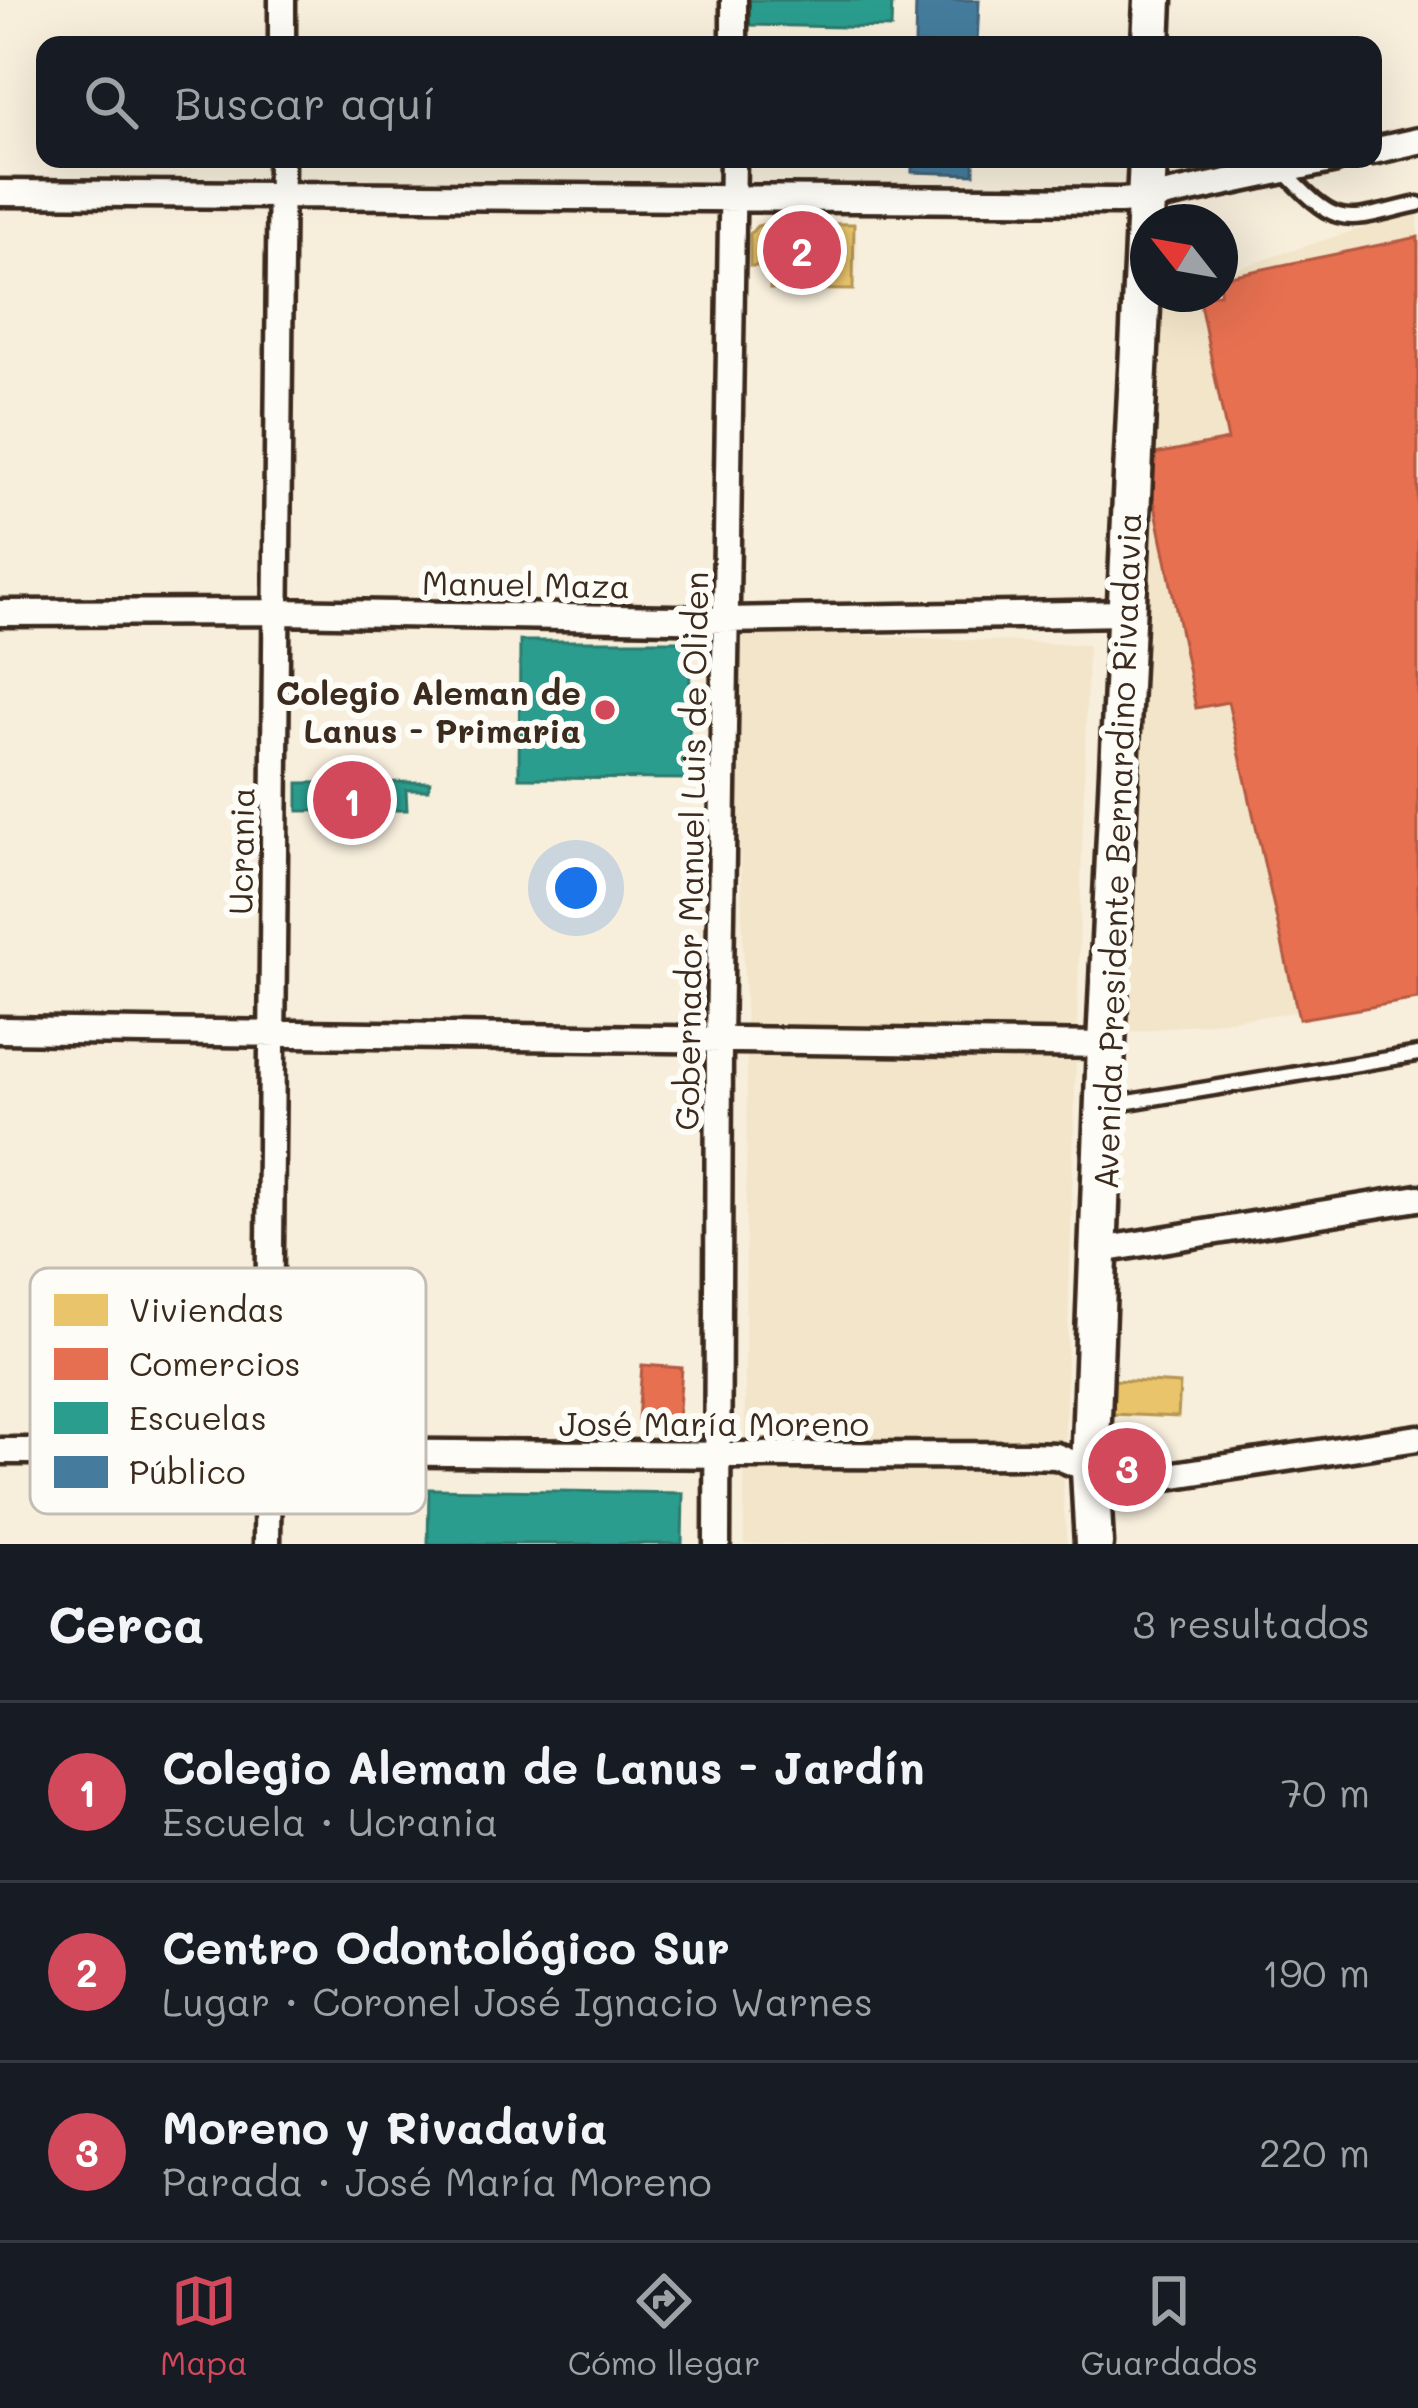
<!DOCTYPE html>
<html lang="es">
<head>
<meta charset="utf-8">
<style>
  :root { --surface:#171b24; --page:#242831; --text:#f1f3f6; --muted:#9ea1a6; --line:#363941; --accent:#d1495b }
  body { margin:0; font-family:Mali,sans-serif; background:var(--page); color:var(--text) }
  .compass { position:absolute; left:1130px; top:204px; width:108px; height:108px; border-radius:50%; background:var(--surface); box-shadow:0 12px 48px #0002; rotate:301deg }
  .you { position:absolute; left:576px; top:888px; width:42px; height:42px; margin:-30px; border:9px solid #fff; border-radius:50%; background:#1a73e8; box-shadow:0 0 0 18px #1a73e833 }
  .badge { display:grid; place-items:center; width:78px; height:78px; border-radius:50%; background:var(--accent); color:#fff; font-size:39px; font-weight:700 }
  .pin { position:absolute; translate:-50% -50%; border:6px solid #fff; box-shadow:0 3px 12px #0006 }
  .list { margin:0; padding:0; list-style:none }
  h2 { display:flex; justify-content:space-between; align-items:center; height:156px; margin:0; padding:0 48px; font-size:51px }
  h2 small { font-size:39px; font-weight:400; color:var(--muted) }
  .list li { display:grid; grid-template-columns:78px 1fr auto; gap:36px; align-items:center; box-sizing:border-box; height:180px; padding:0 48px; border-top:3px solid var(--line) }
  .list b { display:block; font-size:45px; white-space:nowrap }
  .list p { margin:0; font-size:39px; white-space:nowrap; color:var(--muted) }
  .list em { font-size:39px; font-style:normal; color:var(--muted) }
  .icon { flex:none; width:66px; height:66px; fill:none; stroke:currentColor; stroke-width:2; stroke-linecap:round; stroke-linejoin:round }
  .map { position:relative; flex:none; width:1418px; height:1544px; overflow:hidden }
  .search { position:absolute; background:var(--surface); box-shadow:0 12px 48px #0002; left:36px; right:36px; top:36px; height:132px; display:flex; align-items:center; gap:30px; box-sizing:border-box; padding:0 42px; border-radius:24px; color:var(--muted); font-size:45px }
  .sheet { height:696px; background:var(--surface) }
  nav { display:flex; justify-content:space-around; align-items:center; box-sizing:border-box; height:168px; border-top:3px solid var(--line); background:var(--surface); font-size:33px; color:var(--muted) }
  nav a { display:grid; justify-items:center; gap:6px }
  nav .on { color:var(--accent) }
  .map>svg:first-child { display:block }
</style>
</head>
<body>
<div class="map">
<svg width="1418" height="1544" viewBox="0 0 1418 1544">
  <rect width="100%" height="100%" fill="#f7eedc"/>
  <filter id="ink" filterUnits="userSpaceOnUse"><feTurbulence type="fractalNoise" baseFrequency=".00833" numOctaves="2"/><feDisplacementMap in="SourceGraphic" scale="24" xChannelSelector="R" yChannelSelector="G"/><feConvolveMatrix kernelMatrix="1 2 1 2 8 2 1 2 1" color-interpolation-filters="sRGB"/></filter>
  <g filter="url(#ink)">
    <path fill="#f2e5c9" d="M 1418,210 L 1418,997 L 1124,1033 L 1160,294 L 1220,294 L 1220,274 Z
      M 733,630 L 1088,645 L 1063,1499 L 1067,1544 L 744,1544 L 747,1064 Z"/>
    <path fill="#e9c46a" stroke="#b59653" stroke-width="3" d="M 769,223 L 854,224 L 853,290 L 770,289 L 771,266 L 750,266 L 750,234 L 757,226 Z
      M 1114,1380 L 1180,1384 L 1178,1417 L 1112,1414 Z"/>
    <path fill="#e76f51" stroke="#b35a42" stroke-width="3" d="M 1418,237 L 1418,999 L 1299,1019 L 1228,702 L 1196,708 L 1145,456 L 1228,440 L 1198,294 L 1220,294 L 1220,278 Z
      M 642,1365 L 682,1368 L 678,1422 L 638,1420 Z"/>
    <path fill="#2a9d8f" stroke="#2f7a6d" stroke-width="3" d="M 749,0 L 892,0 L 891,28 L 749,25 Z
      M 520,641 L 690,641 L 689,779 L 519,778 Z
      M 430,782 L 428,790 L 406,790 L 407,810 L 298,811 L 298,783 Z
      M 429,1489 L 683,1493 L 682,1544 L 428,1544 Z"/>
    <path fill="#457b9d" stroke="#426377" stroke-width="3" d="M 916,0 L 979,0 L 977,45 L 915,45 Z
      M 912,159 L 974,159 L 974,174 L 912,172 Z"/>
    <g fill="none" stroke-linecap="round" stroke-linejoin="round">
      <defs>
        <path id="lane" d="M 1284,171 C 1340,231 1342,221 1418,204
          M 1105,1106 L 1418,1054"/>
        <path id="street" d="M 282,45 L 282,0
          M 734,45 L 734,0
          M 1373,151 L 1418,141
          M 0,193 L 1120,201 L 1148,199 L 1336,159
          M 0,613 L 278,612 L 727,620 L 1124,613
          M 0,1030 L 1106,1045
          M 1101,1250 L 1418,1198
          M 0,1451 C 343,1450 685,1457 1028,1455 L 1056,1456 L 1122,1483 L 1418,1438
          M 267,1544 L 281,159
          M 717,1544 L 719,1042 L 733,159"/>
        <path id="secondary" d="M 1151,45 L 1153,0
          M 1094,1544 L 1090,1471 L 1106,1045 L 1148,159"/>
      </defs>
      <use href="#lane" stroke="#3b2a1e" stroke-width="21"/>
      <use href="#street" stroke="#3b2a1e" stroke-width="33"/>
      <use href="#secondary" stroke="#3b2a1e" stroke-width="45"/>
      <use href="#lane" stroke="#fdfcf7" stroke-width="12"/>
      <use href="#street" stroke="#fdfcf7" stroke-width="24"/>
      <use href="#secondary" stroke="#fdfcf7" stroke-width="36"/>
    </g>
  </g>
  <circle fill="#d1495b" stroke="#fdfcf7" stroke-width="4.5" cx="605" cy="710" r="12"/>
  <g text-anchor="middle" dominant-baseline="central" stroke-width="12" stroke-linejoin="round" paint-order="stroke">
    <g font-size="33" fill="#3b2a1e" stroke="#fdfcf7">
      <text transform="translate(526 583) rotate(1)">Manuel Maza</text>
      <text transform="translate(240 851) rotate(-89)">Ucrania</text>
      <text transform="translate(690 851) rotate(-89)">Gobernador Manuel Luis de Oliden</text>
      <text transform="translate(1116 851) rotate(-88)">Avenida Presidente Bernardino Rivadavia</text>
      <text x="714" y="1422">José María Moreno</text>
    </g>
    <g font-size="33" font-weight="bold" fill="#3b2a1e" stroke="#fdfcf7" text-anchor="end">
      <text x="581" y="691">Colegio Aleman de<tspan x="581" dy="38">Lanus - Primaria</tspan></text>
    </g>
  </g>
  <rect x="30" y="1268" width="396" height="246" rx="18" fill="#fdfcf7" stroke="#c3bdb6" stroke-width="3"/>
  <rect x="54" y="1294" width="54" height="32" fill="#e9c46a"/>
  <rect x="54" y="1348" width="54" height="32" fill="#e76f51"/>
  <rect x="54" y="1402" width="54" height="32" fill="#2a9d8f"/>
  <rect x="54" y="1456" width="54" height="32" fill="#457b9d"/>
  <g font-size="33" fill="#3b2a1e">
    <text x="129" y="1322">Viviendas</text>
    <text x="129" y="1376">Comercios</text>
    <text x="129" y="1430">Escuelas</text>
    <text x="129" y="1484">Público</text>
  </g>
</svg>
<svg class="compass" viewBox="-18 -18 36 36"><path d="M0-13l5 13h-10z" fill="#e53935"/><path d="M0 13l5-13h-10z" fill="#9ea1a6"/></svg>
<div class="you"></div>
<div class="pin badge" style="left:352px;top:800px">1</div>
<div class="pin badge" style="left:802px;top:250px">2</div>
<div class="pin badge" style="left:1127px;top:1467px">3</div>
<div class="search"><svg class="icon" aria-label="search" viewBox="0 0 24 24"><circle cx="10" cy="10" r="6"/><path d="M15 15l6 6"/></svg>Buscar aquí</div>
</div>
<section class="sheet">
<h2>Cerca<small>3 resultados</small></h2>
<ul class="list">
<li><span class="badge">1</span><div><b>Colegio Aleman de Lanus - Jardín</b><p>Escuela · Ucrania</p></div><em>70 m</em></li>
<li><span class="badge">2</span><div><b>Centro Odontológico Sur</b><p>Lugar · Coronel José Ignacio Warnes</p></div><em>190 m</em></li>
<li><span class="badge">3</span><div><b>Moreno y Rivadavia</b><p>Parada · José María Moreno</p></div><em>220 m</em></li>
</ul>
</section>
<nav>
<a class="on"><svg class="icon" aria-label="map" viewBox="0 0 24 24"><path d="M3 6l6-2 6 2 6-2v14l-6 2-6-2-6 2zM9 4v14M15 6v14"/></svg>Mapa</a>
<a><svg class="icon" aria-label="directions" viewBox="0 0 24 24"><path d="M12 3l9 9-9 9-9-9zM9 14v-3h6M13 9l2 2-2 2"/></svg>Cómo llegar</a>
<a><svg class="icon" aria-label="saved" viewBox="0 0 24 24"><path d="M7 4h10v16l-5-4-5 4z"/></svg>Guardados</a>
</nav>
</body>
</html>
